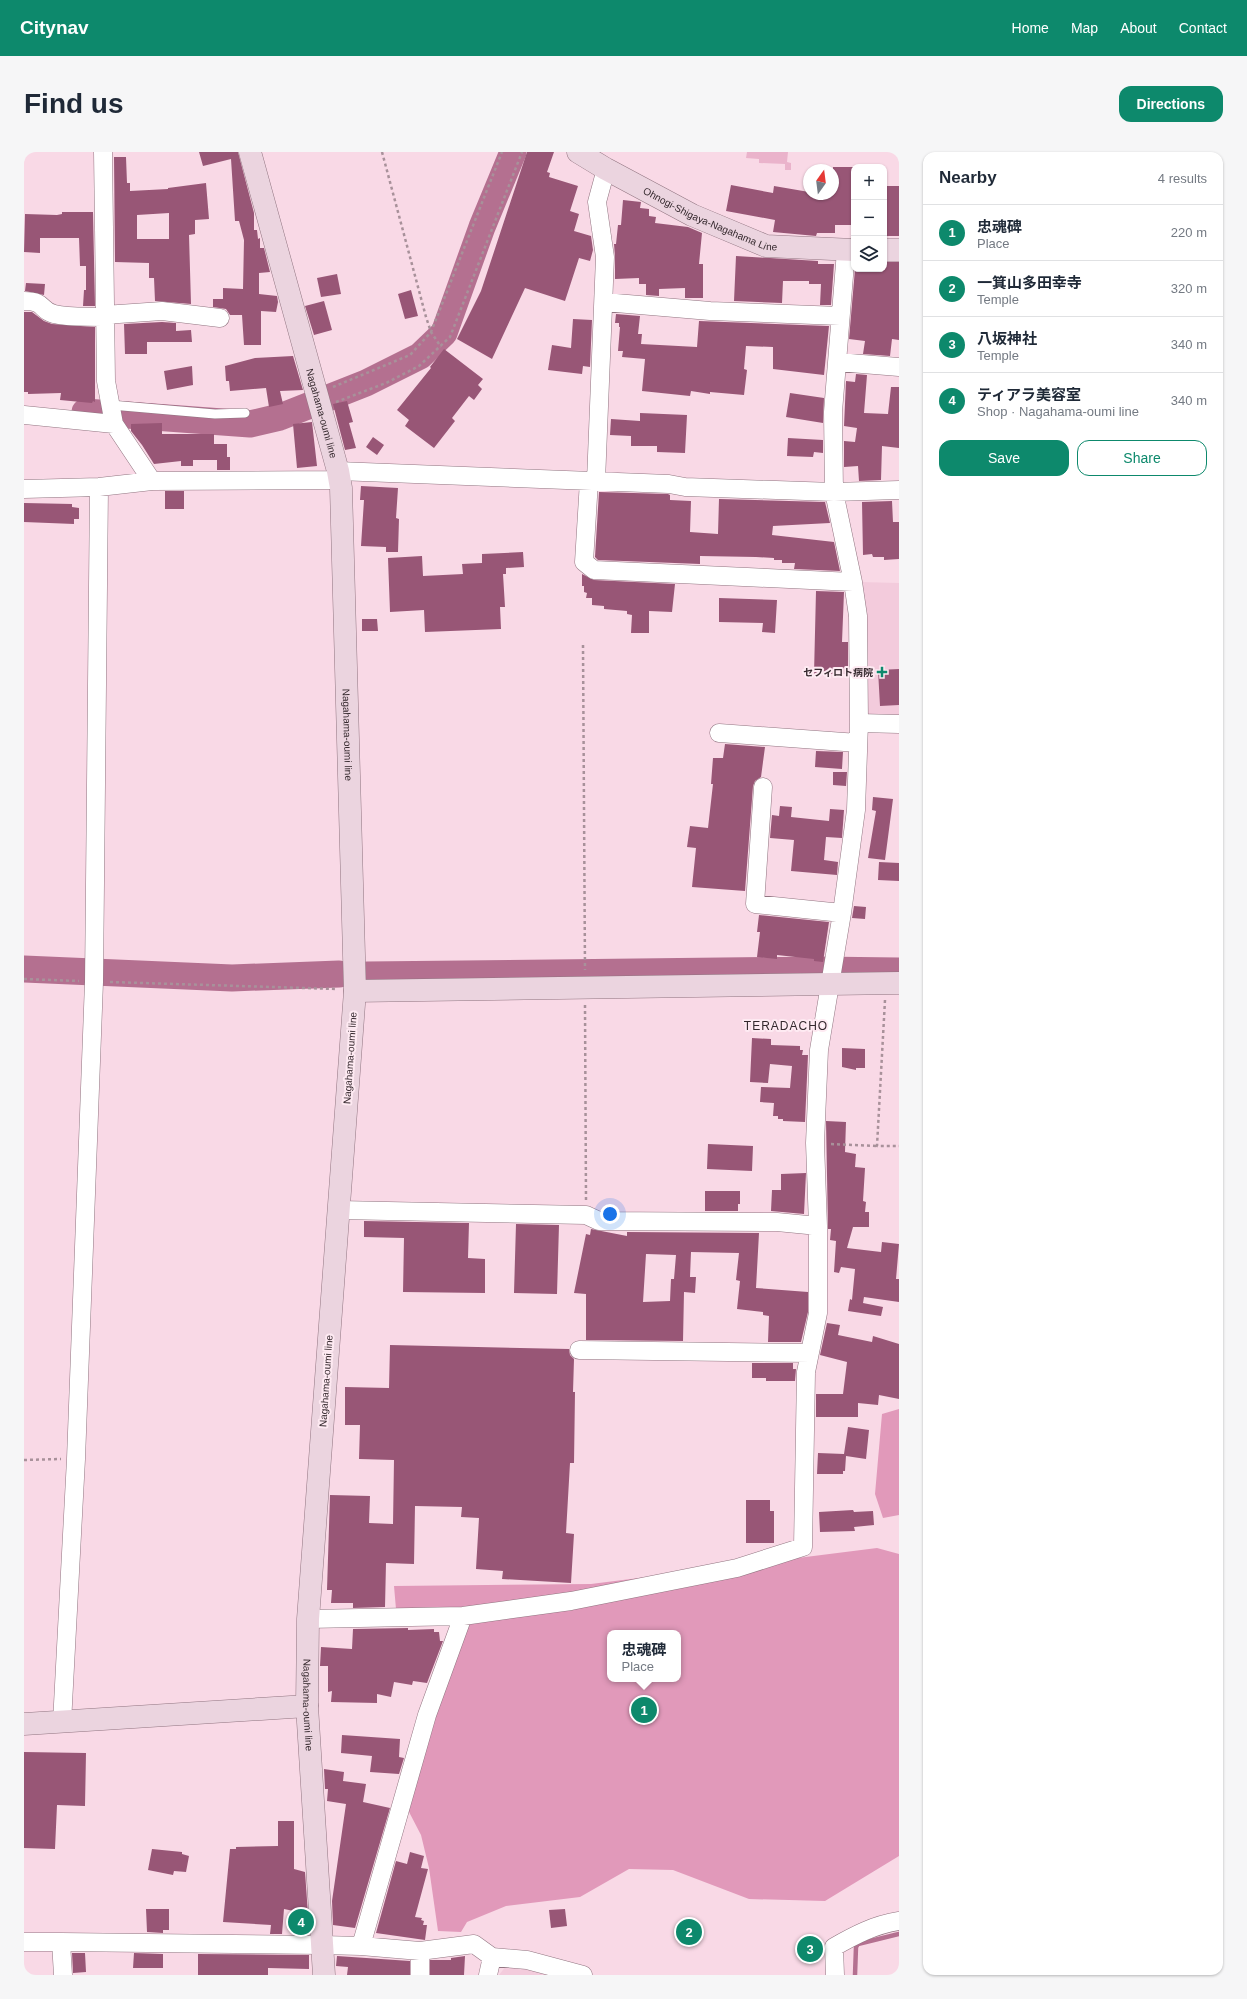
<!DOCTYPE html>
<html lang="en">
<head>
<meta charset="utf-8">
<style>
  :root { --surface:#fff; --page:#f6f6f7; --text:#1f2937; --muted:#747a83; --line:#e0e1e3; --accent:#0d896c }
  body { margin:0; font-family:Helvetica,"Noto Sans JP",sans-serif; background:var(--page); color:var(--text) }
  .controls { position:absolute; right:12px; top:12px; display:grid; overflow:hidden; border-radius:8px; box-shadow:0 1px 3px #0004 }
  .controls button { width:36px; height:36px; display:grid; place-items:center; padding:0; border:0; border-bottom:1px solid var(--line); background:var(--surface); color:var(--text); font:20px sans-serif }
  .compass { position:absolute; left:779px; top:12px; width:36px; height:36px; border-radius:50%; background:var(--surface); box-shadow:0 1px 3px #0004; rotate:14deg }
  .you { position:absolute; left:586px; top:1062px; width:14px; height:14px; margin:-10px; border:3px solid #fff; border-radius:50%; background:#1a73e8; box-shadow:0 0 0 6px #1a73e833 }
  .badge { display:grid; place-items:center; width:26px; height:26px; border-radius:50%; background:var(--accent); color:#fff; font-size:13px; font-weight:700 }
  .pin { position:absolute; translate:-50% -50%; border:2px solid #fff; box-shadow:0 1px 4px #0006 }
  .popup { position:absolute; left:583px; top:1478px; width:74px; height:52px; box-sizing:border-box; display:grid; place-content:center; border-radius:8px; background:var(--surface); filter:drop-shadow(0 1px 3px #0005); font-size:13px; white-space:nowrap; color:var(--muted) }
  .popup b { font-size:15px; color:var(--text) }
  .popup::after { content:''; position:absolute; left:50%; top:100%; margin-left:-8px; border:8px solid transparent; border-top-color:var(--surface) }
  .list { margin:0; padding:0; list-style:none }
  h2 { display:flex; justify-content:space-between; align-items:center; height:52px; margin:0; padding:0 16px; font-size:17px }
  h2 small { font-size:13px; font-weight:400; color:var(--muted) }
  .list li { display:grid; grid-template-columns:26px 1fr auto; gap:12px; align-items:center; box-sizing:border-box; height:56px; padding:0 16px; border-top:1px solid var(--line) }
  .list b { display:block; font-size:15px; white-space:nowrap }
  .list p { margin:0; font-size:13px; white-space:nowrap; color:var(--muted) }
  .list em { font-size:13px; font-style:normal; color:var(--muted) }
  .actions { display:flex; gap:8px; padding:12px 16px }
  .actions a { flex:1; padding:9px 0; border:1px solid var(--accent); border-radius:12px; text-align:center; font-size:14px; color:var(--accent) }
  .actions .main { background:var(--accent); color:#fff }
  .icon { flex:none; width:22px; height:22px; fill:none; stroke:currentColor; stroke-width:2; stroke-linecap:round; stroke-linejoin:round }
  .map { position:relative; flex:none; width:875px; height:1823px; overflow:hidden; border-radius:12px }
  header { display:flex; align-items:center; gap:24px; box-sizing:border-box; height:56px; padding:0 20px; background:var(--accent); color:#fff }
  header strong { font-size:19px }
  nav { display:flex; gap:22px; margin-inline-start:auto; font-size:14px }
  .intro { display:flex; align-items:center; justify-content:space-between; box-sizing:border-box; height:96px; padding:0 24px }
  h1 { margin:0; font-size:28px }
  .button { padding:10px 18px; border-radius:12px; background:var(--accent); color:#fff; font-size:14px; font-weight:700 }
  main { display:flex; gap:24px; padding:0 24px }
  aside { flex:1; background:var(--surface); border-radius:12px; box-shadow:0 1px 3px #0004 }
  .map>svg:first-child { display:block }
</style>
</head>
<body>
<header>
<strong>Citynav</strong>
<nav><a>Home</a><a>Map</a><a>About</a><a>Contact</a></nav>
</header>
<div class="intro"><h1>Find us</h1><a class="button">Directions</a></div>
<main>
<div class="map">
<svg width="875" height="1823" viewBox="0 0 875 1823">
  <rect width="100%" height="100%" fill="#f9d9e6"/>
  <path fill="#f3cbdc" d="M 835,430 L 875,431 L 875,566 L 841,566 Z
    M 482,1814 L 500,1817 L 527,1823 L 475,1823 Z"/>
  <path fill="#eab3cb" d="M 723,0 L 764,0 L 763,10 L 767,11 L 767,18 L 761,18 L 761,12 L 735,11 L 735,7 L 722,6 Z"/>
  <path fill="#e199ba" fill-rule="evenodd" d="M 875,1257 L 875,1363 L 859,1366 L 851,1342 L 858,1262 Z
    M 853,1396 L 875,1402 L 875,1704 L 801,1749 L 725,1747 L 649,1718 L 605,1717 L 556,1745 L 482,1754 L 443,1770 L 437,1780 L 414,1779 L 405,1716 L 397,1683 L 384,1658 L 395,1605 L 447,1457 L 372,1457 L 370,1434 L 567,1432 ZM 586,1481 L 654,1481 L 654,1527 L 586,1527 Z"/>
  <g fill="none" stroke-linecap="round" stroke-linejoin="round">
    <path stroke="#b47090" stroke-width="4.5" d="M 831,1823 L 832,1795 L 834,1792 L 875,1782"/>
    <path stroke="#b47090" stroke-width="27" d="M 61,260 L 226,272 L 256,265 L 342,231 L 396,204 L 420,181 L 458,75 L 489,0
      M 0,817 L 208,826 L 315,822
      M 343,823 L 795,818 L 875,819"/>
  </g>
  <path fill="#985676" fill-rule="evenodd" d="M 175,0 L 214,0 L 230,61 L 230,78 L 233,78 L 234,87 L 236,86 L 236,96 L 240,96 L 246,120 L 235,121 L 235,142 L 253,144 L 254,150 L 252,160 L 237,159 L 237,193 L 220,193 L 218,163 L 206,163 L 202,157 L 189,155 L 189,147 L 199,147 L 199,136 L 219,137 L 220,88 L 215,69 L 211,69 L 207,7 L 179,14 Z
    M 503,0 L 530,0 L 523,20 L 526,21 L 525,25 L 554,34 L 546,59 L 555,62 L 550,79 L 567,84 L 569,98 L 566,109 L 555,106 L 541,149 L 501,136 L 468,207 L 433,187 L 457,139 Z
    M 90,5 L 102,5 L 103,31 L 106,31 L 106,39 L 144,37 L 144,36 L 182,31 L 185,67 L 171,68 L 171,82 L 165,83 L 167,152 L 131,149 L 130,126 L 125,126 L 125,111 L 91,110 ZM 145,61 L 145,87 L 113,87 L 113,63 Z
    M 809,15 L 830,15 L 830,73 L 811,73 L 811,81 L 793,81 L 792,84 L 749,80 L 751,68 L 702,59 L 707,33 L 749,41 L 750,34 L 785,40 L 785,42 L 809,42 Z
    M 860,34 L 875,34 L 875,84 L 860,84 Z
    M 599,48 L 617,50 L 616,56 L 625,57 L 625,64 L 632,65 L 631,71 L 664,75 L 678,81 L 675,112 L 679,112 L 679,146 L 661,146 L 661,136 L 635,137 L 635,144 L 622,143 L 622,132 L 615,132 L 615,126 L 591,127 L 591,105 L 590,92 L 592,92 L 594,73 L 597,73 Z
    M 38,60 L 69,60 L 71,154 L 59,154 L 60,138 L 62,138 L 62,114 L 56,114 L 55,86 L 16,86 L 16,101 L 0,100 L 1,62 L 33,63 L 38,62 Z
    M 712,104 L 794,109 L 794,112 L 810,112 L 807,153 L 796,153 L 797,132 L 785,132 L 785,129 L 759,129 L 758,151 L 710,149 Z
    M 861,110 L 875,110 L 875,188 L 868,187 L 866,204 L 839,202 L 841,189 L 825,187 L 831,117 L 860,117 Z
    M 313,122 L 317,142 L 297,145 L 293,126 Z
    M 2,131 L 21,132 L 20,143 L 1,139 Z
    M 387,138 L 394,164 L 381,167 L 374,142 Z
    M 300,149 L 308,178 L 290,183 L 281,154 Z
    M 0,160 L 8,160 L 20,169 L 28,172 L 71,175 L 71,250 L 69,249 L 68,251 L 36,248 L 37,241 L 4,242 L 4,240 L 0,240 Z
    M 592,162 L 616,164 L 614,182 L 618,182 L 617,192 L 673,195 L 675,169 L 805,174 L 800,223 L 749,217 L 749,195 L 722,194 L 720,217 L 723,218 L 720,243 L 686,240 L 686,242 L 667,239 L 666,244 L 618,239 L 621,207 L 598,205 L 599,199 L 594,199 L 596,175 L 595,175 L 595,171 L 591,171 Z
    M 549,167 L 568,168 L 566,215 L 559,214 L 558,222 L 524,218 L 528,193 L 547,196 Z
    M 138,170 L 152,171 L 152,179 L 167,178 L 168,190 L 123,190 L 123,202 L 101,202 L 100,172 Z
    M 420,197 L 459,227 L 454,233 L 458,237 L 450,248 L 445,244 L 428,266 L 431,269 L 410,296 L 381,274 L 385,268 L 373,258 L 407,216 L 406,215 Z
    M 269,204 L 279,238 L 256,239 L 259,252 L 245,255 L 242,236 L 206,239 L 205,229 L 202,229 L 201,214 L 231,206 Z
    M 168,214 L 169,233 L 143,238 L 140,219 Z
    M 832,222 L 843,223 L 840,261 L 864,262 L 867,235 L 875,235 L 875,296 L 858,294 L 857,328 L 835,329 L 834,314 L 820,315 L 820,289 L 831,290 L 833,276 L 820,274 L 822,229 L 831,230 Z
    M 766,241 L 800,246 L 799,271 L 762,265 Z
    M 323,249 L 329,270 L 325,271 L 332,296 L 321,298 L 309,252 Z
    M 616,261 L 663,263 L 661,301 L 633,300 L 633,294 L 607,294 L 607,284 L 586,283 L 587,267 L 616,269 Z
    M 288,270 L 293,314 L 273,316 L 269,272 Z
    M 138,271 L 138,282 L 190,282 L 190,292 L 203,292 L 203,305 L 206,305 L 206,318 L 193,318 L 193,308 L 169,308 L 169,314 L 157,314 L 157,309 L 130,312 L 118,293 L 107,279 L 107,272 Z
    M 349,285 L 360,293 L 353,303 L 342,295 Z
    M 764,286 L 799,288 L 799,301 L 790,300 L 789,305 L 763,304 Z
    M 337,334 L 374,336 L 372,366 L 375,367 L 374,400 L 362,400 L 362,395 L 337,394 L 340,348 L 336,348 Z
    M 141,339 L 160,339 L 160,357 L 141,357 Z
    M 575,340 L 644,342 L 646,343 L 646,348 L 667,349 L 666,380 L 694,382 L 695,347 L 801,350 L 806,371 L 749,374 L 748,383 L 810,390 L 816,419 L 770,417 L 771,411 L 758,411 L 758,408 L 750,408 L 750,406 L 732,405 L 676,404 L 676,412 L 574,408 L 571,405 Z
    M 868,349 L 869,370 L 875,370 L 875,407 L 860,408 L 860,405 L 849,405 L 848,402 L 839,403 L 838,350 Z
    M 0,351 L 48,352 L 48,355 L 55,356 L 55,367 L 50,367 L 50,372 L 0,370 Z
    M 499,400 L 500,415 L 482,416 L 482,422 L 479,422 L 481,455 L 476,455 L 477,477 L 401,480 L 400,458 L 366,460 L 364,406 L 398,404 L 399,424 L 439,422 L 438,412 L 458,411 L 458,402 Z
    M 558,422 L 570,428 L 651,432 L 648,460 L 625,459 L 625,481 L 607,481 L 608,463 L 603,462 L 603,459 L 580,457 L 580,454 L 568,453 L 568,446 L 562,446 L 563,441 L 560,440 L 560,434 L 558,434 Z
    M 792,439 L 820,440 L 818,490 L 824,490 L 824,522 L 790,522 Z
    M 695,446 L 753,448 L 751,481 L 738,480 L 739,471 L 695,470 Z
    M 338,467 L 353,467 L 354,479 L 338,479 Z
    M 875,517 L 875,553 L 856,554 L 854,518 Z
    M 701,592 L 741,595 L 737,625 L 731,629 L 729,634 L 721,739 L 668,735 L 672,696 L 663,695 L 666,674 L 684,676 L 689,632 L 687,632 L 689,606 L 699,606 Z
    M 792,599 L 819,600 L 818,617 L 791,615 Z
    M 809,620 L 823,620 L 822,634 L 809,633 Z
    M 849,645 L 869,647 L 861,708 L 844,706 L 852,659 L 848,658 Z
    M 756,654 L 768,655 L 767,665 L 805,669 L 806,657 L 820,658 L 818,686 L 802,685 L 800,708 L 814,710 L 813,723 L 767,719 L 770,688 L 746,686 L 748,663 L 755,664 Z
    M 855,710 L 875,711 L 875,729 L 854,728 Z
    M 830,754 L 842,755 L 841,767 L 828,766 Z
    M 735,763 L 805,770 L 799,810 L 790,809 L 790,807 L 753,803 L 753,807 L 733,805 L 736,780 L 733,780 Z
    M 728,886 L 747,887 L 747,893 L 776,894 L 776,898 L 779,898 L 778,903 L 784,903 L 781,970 L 759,969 L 759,967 L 754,967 L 754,964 L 749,964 L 750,951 L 736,950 L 737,935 L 766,936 L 768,914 L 746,912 L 744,931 L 726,930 Z
    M 818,896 L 841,897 L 841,916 L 832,916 L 832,918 L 818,915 Z
    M 802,969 L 822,970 L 821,1000 L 832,1002 L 831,1015 L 841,1016 L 839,1049 L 842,1050 L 841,1060 L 845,1060 L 845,1075 L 829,1075 L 823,1096 L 857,1100 L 858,1090 L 875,1092 L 872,1127 L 875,1127 L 875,1150 L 840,1145 L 839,1151 L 859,1155 L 857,1164 L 824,1159 L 826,1147 L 828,1148 L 831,1117 L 817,1115 L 815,1121 L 810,1120 L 812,1089 L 806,1088 L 807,1077 L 804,1077 Z
    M 684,992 L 729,994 L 728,1019 L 683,1017 Z
    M 782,1021 L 780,1062 L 747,1059 L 748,1038 L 757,1038 L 757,1022 Z
    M 681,1039 L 716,1039 L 716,1052 L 714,1052 L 714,1059 L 681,1059 Z
    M 340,1069 L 445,1071 L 444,1106 L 461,1107 L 461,1141 L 379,1140 L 380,1086 L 340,1085 Z
    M 492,1072 L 535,1073 L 533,1142 L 490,1141 Z
    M 567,1077 L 603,1084 L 603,1080 L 735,1081 L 732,1136 L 784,1140 L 784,1160 L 777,1190 L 744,1190 L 745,1164 L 739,1163 L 739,1160 L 713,1157 L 716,1129 L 712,1128 L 715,1101 L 667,1100 L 666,1125 L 672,1125 L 671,1141 L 660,1140 L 659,1189 L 562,1188 L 562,1142 L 550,1141 L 562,1082 L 566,1083 ZM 622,1102 L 652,1103 L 650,1127 L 647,1127 L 646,1149 L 619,1150 Z
    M 803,1171 L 816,1173 L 814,1183 L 848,1190 L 849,1184 L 875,1192 L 875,1247 L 855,1243 L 854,1253 L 834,1251 L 834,1265 L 792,1265 L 792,1242 L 819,1242 L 823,1210 L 796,1203 Z
    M 366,1193 L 545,1197 L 546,1203 L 550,1207 L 549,1240 L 551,1240 L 550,1311 L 546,1311 L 542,1381 L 550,1382 L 547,1431 L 478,1427 L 479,1419 L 452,1417 L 455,1366 L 437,1365 L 438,1355 L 391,1354 L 390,1412 L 362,1411 L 361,1455 L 329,1456 L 329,1451 L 307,1451 L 308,1438 L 303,1438 L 306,1343 L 346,1344 L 345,1371 L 369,1372 L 370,1308 L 335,1307 L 336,1273 L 321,1273 L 321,1235 L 365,1236 Z
    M 728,1211 L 769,1211 L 769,1217 L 772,1217 L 771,1229 L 742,1229 L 742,1226 L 728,1226 Z
    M 824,1275 L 845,1278 L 842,1307 L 822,1304 L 821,1319 L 819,1319 L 819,1322 L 793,1322 L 794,1301 L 820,1302 Z
    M 722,1348 L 746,1348 L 746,1359 L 750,1359 L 750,1391 L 722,1391 Z
    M 829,1358 L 830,1360 L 849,1359 L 850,1373 L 830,1375 L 831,1379 L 796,1380 L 795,1360 Z
    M 384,1476 L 384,1478 L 410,1477 L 410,1480 L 415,1480 L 416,1489 L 419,1489 L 403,1531 L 389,1529 L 388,1533 L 370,1530 L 367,1545 L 353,1542 L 353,1551 L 307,1550 L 308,1539 L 304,1540 L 304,1514 L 296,1514 L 297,1495 L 328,1497 L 329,1477 Z
    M 318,1583 L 376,1587 L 375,1605 L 380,1606 L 375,1622 L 346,1620 L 348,1604 L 317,1601 Z
    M 0,1600 L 62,1601 L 61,1654 L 33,1653 L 31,1697 L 0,1696 Z
    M 300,1617 L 320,1620 L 319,1629 L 342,1632 L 339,1650 L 366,1656 L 331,1776 L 309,1773 L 308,1749 L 322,1652 L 303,1649 L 304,1637 L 301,1637 Z
    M 254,1669 L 270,1669 L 270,1717 L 281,1720 L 284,1762 L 260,1757 L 258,1782 L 246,1782 L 247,1773 L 199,1770 L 206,1697 L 212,1697 L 212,1695 L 254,1694 Z
    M 128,1697 L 158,1700 L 158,1702 L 165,1704 L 162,1720 L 150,1719 L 149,1723 L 124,1718 Z
    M 386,1700 L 400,1704 L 397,1716 L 404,1717 L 391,1765 L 398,1766 L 397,1768 L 400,1769 L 399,1773 L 403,1773 L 401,1788 L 352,1781 L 372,1709 L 383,1712 Z
    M 122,1757 L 145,1757 L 145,1778 L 139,1778 L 139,1781 L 123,1780 Z
    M 541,1757 L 543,1774 L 527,1776 L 525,1758 Z
    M 48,1801 L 61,1801 L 62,1820 L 49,1821 Z
    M 110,1801 L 139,1802 L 139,1816 L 109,1816 Z
    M 174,1802 L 285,1803 L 285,1817 L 244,1816 L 244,1823 L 174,1823 Z
    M 313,1804 L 386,1809 L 386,1823 L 323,1823 L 324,1815 L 312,1814 Z
    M 441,1804 L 440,1823 L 406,1823 L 406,1808 L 427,1808 L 427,1806 Z"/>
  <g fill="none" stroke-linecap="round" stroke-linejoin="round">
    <defs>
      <path id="lane" d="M 87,253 L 191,262 L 221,261"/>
      <path id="street" d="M 79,0 L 82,229 L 90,272 L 128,329
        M 0,149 C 22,149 15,158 30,162 C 45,166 65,164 81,165
        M 580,150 L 686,159 L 816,164
        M 80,163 L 138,159 L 196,166
        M 814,210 L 875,215
        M 0,263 L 90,272
        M 314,319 L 645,332 L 661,335 L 810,340 L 875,338
        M 565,329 L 560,410 L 570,418 L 829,430
        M 572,329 L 581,105 L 573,50 L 582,17
        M 0,337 L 75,335 L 128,329 L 316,328
        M 835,571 L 875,572
        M 695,581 L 834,591
        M 739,635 L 731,752 L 818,761
        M 315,1058 L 562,1063 L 575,1069 L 753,1070 L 794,1074
        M 555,1198 L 786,1201
        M 284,1467 L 439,1464 L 547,1449 L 713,1416 L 779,1395 L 782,1220 L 794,1161 L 794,1074 L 791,991 L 795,898 L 818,761 L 832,658 L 835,571 L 834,464 L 829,430 L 810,340 L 809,260 L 822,99
        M 38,1571 L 52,1307 L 70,830 L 75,335
        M 0,1790 L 37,1790
        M 337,1794 L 403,1563 L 439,1464
        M 396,1799 L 396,1823
        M 39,1823 L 37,1790 L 298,1793 L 337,1794 L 396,1799 L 450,1792 L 468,1805 L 503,1808 L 559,1823
        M 464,1823 L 468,1805
        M 811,1823 L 810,1795 C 831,1783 850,1773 875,1769"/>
      <g id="secondary">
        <path id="s1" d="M 226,0 L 314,319 L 317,336 L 331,839 L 284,1467 L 283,1554 L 300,1823"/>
        <path id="s2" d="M 554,0 L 582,17 L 668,63 L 742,94 L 830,98"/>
        <path d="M 860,98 L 875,98"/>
        <path d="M 331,839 L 875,831"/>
        <path d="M 0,1572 L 283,1554"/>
      </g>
    </defs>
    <use href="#lane" stroke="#917581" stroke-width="10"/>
    <use href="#street" stroke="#917581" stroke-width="19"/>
    <use href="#secondary" stroke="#917581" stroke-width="23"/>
    <path stroke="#a8919a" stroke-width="2.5" stroke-dasharray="3 3" stroke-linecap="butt" d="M 358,0 L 402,165 L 407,180 L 417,195
      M 309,235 L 386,203 L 407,180 L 478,0
      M 312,250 L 362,231 L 395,214 L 426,185 L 498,0
      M 559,493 L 561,818
      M 0,827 L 55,829
      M 86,830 L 313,837
      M 861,848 L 853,994 L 875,994
      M 561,853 L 562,1048
      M 807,992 L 853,994
      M 0,1308 L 37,1307"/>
    <use href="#lane" stroke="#fff" stroke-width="9"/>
    <use href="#street" stroke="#fff" stroke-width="18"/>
    <use href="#secondary" stroke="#ebd4df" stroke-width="22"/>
  </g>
  <path fill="#0d896c" stroke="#feeaf2" stroke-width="1.5" d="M856 514h4v4h4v4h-4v4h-4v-4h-4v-4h4z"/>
  <g text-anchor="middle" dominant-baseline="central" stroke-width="4" stroke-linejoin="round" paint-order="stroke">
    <g font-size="10" fill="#34282d" stroke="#feeaf2">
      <text stroke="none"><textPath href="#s2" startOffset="149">Ohnogi-Shigaya-Nagahama Line</textPath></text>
      <text stroke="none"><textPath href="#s1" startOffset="271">Nagahama-oumi line</textPath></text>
      <text stroke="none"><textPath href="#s1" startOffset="595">Nagahama-oumi line</textPath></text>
      <text transform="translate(326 906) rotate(-86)">Nagahama-oumi line</text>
      <text transform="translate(302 1229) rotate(-86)">Nagahama-oumi line</text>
      <text stroke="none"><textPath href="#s1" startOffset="1567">Nagahama-oumi line</textPath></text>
    </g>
    <g font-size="10" font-weight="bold" fill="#34282d" stroke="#feeaf2" text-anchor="end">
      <text x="849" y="520">セフィロト病院</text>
    </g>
    <g font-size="12" letter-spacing="1" fill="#34282d" stroke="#feeaf2">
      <text x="762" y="874">TERADACHO</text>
    </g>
  </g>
</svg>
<div class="controls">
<button>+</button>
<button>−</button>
<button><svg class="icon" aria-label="layers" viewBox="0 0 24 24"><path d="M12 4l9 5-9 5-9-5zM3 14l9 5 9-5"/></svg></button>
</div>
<svg class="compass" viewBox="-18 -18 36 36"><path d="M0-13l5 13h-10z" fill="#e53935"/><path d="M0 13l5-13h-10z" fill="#747a83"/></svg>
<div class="you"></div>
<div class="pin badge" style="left:620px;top:1558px">1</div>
<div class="popup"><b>忠魂碑</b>Place</div>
<div class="pin badge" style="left:665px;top:1780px">2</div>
<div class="pin badge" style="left:786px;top:1797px">3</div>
<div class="pin badge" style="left:277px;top:1770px">4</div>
</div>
<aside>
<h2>Nearby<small>4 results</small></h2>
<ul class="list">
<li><span class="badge">1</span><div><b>忠魂碑</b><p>Place</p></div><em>220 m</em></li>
<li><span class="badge">2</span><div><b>一箕山多田幸寺</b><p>Temple</p></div><em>320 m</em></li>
<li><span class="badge">3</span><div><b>八坂神社</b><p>Temple</p></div><em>340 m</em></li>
<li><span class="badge">4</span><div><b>ティアラ美容室</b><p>Shop · Nagahama-oumi line</p></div><em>340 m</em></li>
</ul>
<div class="actions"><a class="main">Save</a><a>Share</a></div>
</aside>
</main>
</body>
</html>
